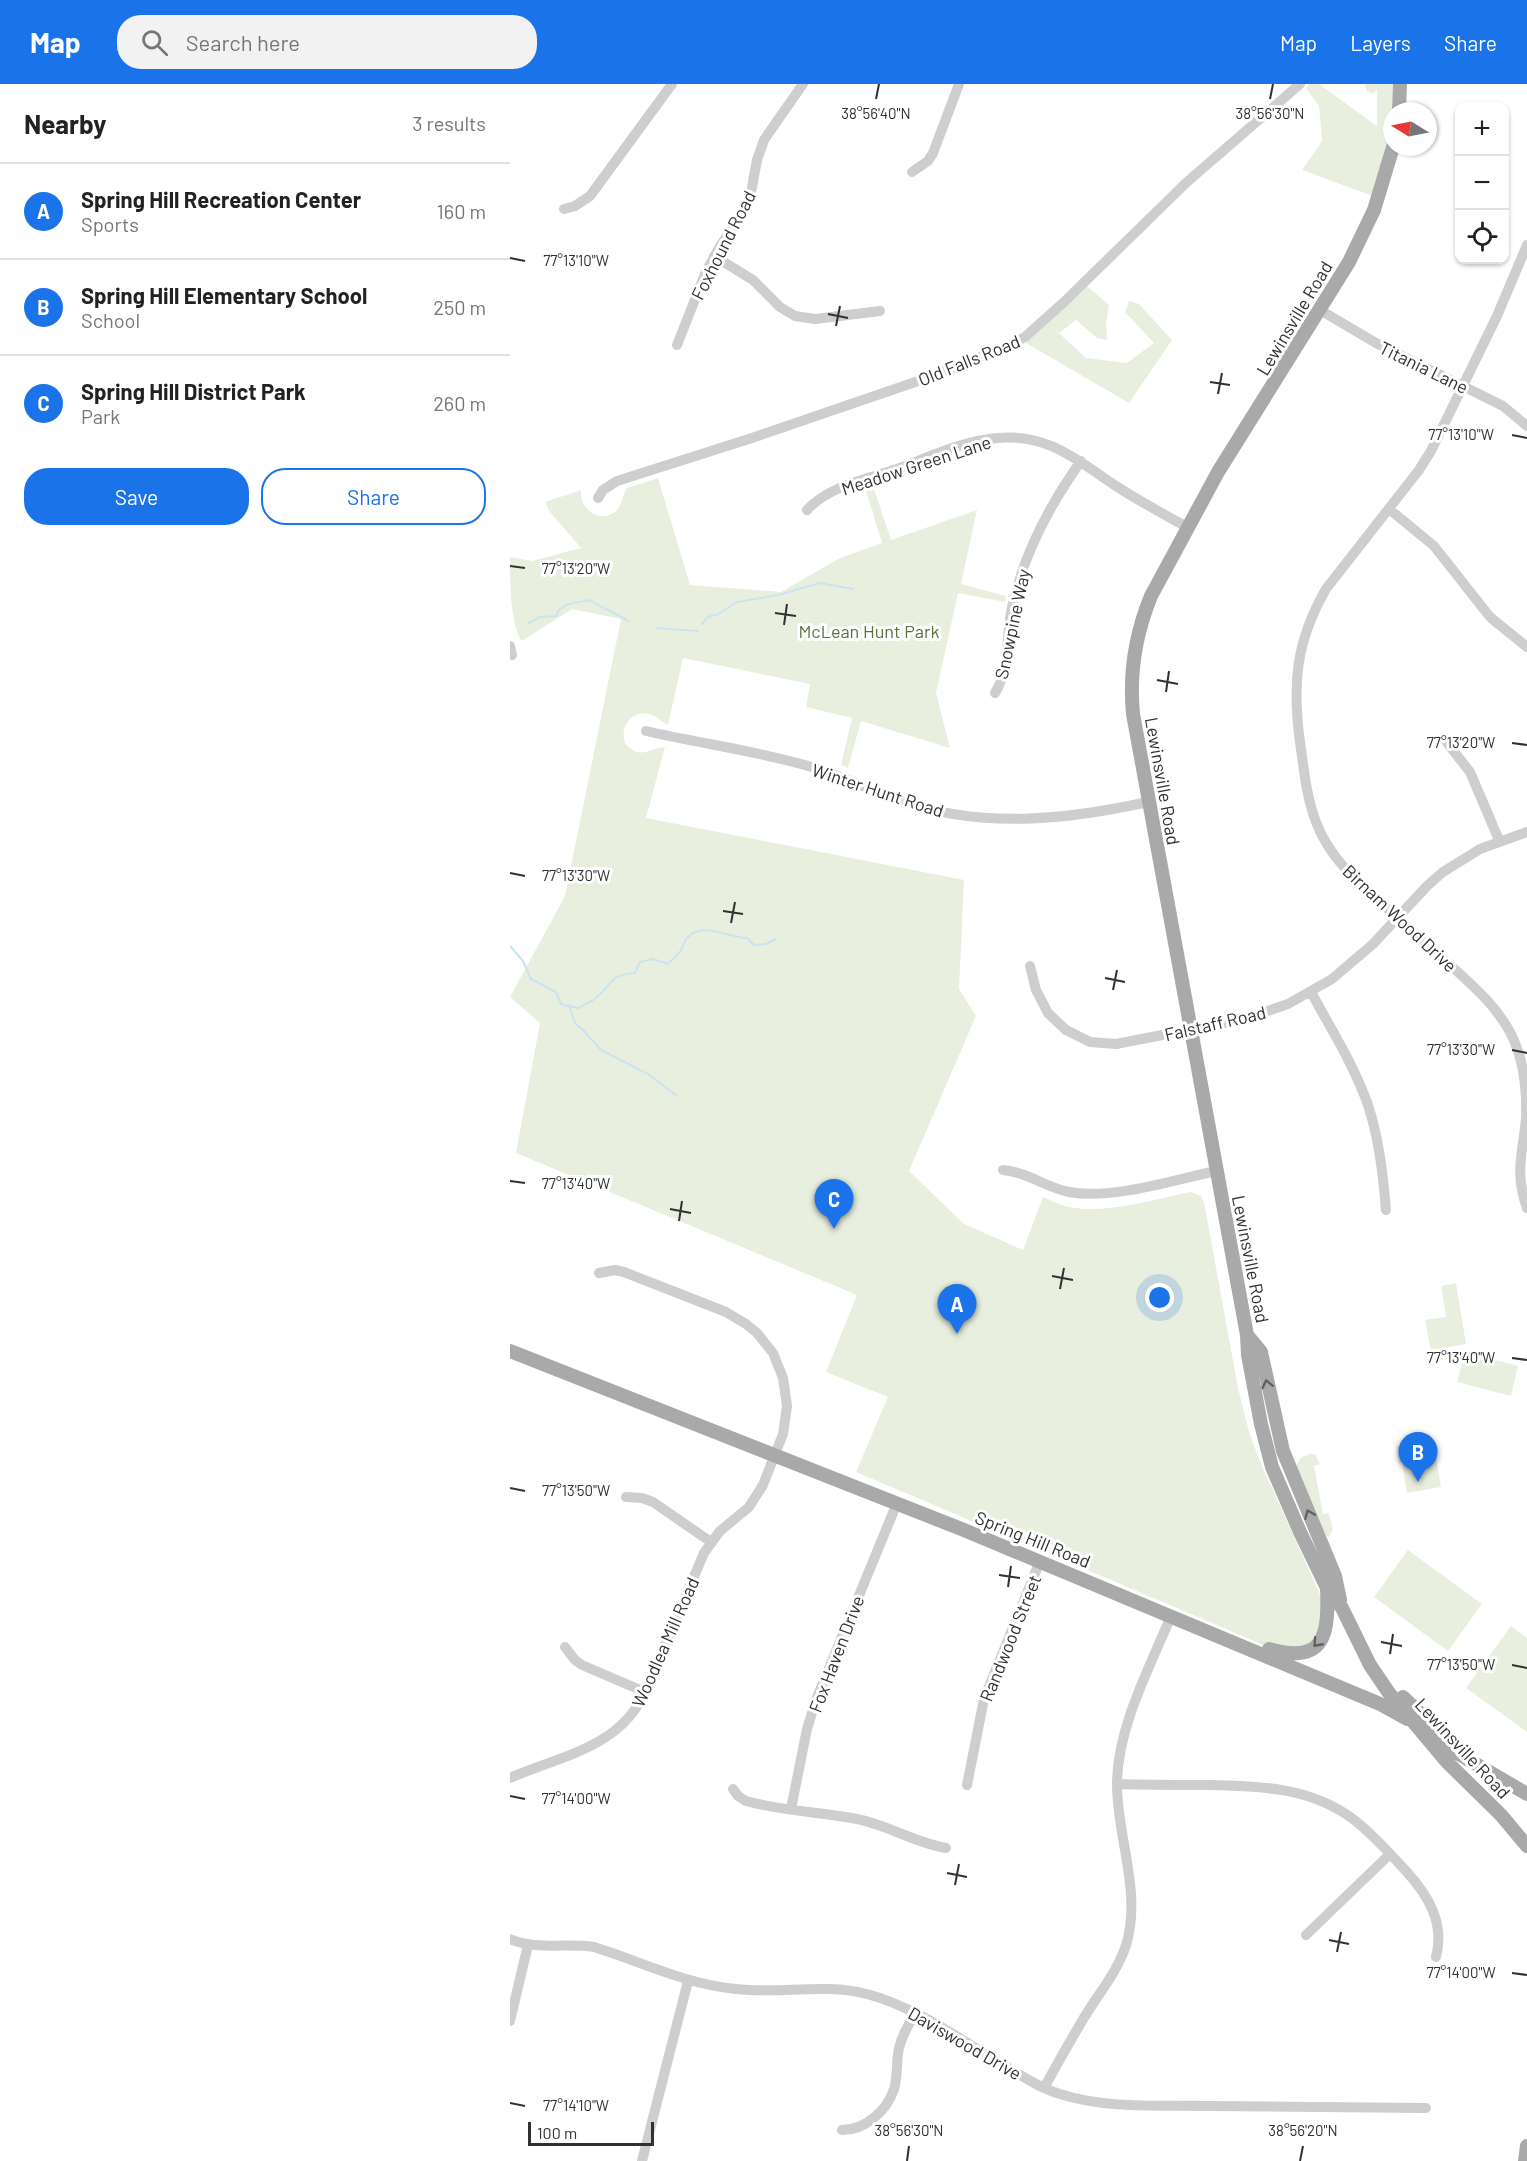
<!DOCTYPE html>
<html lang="en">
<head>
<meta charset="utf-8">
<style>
  :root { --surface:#fff; --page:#f2f2f2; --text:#222; --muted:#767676; --line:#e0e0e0; --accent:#1a73e8 }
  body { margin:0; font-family:Barlow,sans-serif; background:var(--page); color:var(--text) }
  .controls { position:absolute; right:18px; top:18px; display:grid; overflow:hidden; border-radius:12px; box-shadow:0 2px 4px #0004 }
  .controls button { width:54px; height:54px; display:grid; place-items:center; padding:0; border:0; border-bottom:2px solid var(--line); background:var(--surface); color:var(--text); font:30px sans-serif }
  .compass { position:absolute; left:873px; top:18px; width:54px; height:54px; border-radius:50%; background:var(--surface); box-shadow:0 2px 4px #0004; rotate:280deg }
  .scale { position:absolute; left:18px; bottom:15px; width:126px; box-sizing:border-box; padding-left:6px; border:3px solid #313131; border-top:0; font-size:16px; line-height:21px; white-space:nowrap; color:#313131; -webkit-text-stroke:4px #fff; paint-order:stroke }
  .you { position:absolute; left:650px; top:1214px; width:21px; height:21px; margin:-15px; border:4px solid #fff; border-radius:50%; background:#1a73e8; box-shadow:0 0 0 9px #1a73e833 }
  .badge { display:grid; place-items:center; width:39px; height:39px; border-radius:50%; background:var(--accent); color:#fff; font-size:20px; font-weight:700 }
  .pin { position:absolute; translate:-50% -50px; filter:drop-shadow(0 2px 3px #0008) }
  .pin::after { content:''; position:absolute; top:32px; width:21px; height:18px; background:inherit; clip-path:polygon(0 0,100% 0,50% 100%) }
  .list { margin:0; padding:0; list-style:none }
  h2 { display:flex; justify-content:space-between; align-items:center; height:78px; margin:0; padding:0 24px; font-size:26px }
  h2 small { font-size:20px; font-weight:400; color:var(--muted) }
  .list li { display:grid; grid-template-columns:39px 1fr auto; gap:18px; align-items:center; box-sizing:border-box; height:96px; padding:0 24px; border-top:2px solid var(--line) }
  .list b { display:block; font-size:22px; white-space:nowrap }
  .list p { margin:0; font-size:20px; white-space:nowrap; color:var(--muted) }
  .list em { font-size:20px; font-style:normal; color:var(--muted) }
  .actions { display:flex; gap:12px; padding:18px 24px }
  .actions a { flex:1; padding:14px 0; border:2px solid var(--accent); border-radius:24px; text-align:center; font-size:21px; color:var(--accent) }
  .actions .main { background:var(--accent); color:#fff }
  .icon { flex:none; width:33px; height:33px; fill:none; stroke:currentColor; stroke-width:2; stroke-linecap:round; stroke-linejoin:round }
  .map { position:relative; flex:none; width:1017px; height:2077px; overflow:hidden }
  header { display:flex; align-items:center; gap:36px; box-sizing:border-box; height:84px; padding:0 30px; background:var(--accent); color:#fff }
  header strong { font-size:28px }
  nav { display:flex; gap:33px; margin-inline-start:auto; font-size:21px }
  .search { width:420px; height:54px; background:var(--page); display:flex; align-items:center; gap:15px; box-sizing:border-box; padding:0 21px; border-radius:24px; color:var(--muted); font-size:22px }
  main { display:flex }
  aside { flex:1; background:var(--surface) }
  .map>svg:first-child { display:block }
</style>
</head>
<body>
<header>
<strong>Map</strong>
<div class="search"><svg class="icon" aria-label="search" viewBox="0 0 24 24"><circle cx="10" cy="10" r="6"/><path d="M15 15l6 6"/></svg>Search here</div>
<nav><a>Map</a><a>Layers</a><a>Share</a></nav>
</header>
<main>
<aside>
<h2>Nearby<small>3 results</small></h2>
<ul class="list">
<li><span class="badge">A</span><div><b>Spring Hill Recreation Center</b><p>Sports</p></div><em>160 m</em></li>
<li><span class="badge">B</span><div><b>Spring Hill Elementary School</b><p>School</p></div><em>250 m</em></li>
<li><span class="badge">C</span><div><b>Spring Hill District Park</b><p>Park</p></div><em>260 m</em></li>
</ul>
<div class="actions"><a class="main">Save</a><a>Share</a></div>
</aside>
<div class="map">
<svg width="1017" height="2077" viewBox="0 0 1017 2077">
  <rect width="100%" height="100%" fill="#fff"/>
  <path fill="#e9efde" d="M 800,0 L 809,0 L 867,42 L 867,5 L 863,10 L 857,7 L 855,0 L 883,0 L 882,32 L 879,54 L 863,112 L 792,86 L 812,57 L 809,22 L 796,4 Z
    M 577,202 L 599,221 L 596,240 L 597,256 L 587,254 L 566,236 L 549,249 L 576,274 L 617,279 L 644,259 L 615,228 L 619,217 L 629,220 L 662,256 L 619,319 L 516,259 Z
    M 148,394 L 180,501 L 271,508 L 330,474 L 372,459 L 356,407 L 364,405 L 381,456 L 467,426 L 451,500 L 496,512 L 495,518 L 448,509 L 426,609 L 440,664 L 351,637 L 338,684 L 331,681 L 342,634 L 296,623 L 300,600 L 173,574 L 158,641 C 152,638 148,633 142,631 C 123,624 109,642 115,659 C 130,677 138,664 155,663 L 136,734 L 454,796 L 449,905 L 466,932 L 399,1087 L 454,1140 L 513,1166 L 533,1113 C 541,1116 548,1120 555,1122 C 591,1132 645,1115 681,1108 L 691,1112 L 694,1118 L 728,1304 L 739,1348 L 751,1380 L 809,1508 L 813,1524 L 812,1548 L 791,1566 L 768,1567 L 346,1388 L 378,1313 L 316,1288 L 347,1211 L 6,1069 L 30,939 L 0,913 L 55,812 L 111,535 L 62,525 L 12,557 C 0,543 0,493 0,473 L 22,477 L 71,464 L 39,427 L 35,418 L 71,406 C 69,425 91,442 107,426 C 113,419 112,411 117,404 Z
    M 946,1199 L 956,1260 L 921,1266 L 915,1236 L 936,1233 L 931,1202 Z
    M 955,1268 L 1008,1282 L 1001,1312 L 947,1298 Z
    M 923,1355 L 931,1403 L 897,1409 L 892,1379 L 889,1380 L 886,1362 Z
    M 800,1370 L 805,1370 L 810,1380 L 804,1382 L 813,1430 L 819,1429 L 823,1446 L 819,1453 L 814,1451 L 785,1388 C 787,1377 789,1373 800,1370 Z
    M 898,1466 L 972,1520 L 938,1567 L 864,1513 Z
    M 1001,1542 L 1017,1554 L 1017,1648 L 956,1604 Z"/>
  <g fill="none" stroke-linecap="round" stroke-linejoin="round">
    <path stroke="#c9e4f0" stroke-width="2" d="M 19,539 L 30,533 L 46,532 C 50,518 68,519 80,516 C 93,525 105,528 118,537
      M 192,540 L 198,533 L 208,530 L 227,518 L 268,511 L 310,499 L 343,505
      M 146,544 L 188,547
      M 0,862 L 13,877 L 21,895 L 46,908 L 51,920 L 68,924 C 74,921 81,918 86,914 C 103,900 98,891 125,889 L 130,878 L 143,875 L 158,880 C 162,875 168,871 171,866 C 173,862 174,857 178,853 C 193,837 219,854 237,854 L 244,861 L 256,860 L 266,855
      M 59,922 L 65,939 L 74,947 L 91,966 L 138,990 L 166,1011"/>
    <path stroke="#cecece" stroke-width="10" d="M 402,88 L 418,77 L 423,69 L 449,0
      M 54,125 L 65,122 L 80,112 L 162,0
      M 1017,161 L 987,232 L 921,367 L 909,386 L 816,505 C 786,557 782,600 790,658 C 794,685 796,712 806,738 C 820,776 851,801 881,828 C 900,845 919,862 938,879 C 962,901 986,921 1001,950 C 1014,976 1017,1006 1016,1034 C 1013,1071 1004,1087 1017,1124
      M 204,172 L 243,196 L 270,223 L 285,232 L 305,235 L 370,227
      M 810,226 L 866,259 L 993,322 L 1017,342
      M 167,261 L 195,190 L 210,162 L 234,127 L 240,114 L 247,76 L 254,56 L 293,0
      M 88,414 L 93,406 L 107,397 L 242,354 L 414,295 L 489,266 L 515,253 L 554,218 L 677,98 L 790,0
      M 879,425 L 924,462 L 980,533 L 1017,563
      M 297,426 C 319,402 357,395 387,385 C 419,373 453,357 487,354 C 538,349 567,376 606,402 C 629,417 653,430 677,443
      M 0,562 L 2,571
      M 485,609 C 500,586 496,549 502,523 C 514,469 539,422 571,377
      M 136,647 C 192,660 250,667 305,684 C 334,693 362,707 391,717 C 473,745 555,736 638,718
      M 935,656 L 960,688 L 989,756
      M 520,882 L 526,906 L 538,929 L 556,946 L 580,958 L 606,960 L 734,935 L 778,920 L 822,895 L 863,860 L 918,801 L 933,788 L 970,765 L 1017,748
      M 801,908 C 821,945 844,981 858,1021 C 869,1055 873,1090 876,1126
      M 493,1086 C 520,1089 534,1103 559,1108 C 602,1116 663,1096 706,1087
      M 116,1413 L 132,1414 L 143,1418 L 201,1458
      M 55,1563 L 65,1576 L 72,1581 L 135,1608
      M 0,1694 C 50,1672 110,1664 135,1608 L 194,1469 L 210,1447 L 239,1423 L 253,1401 L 273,1350 L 277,1322 L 273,1294 L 263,1269 L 247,1249 L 236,1240 L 216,1228 L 114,1188 L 105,1186 L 89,1189
      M 607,1700 C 637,1701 668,1701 699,1701 C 750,1702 800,1703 843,1735 C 863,1750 879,1769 896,1787 C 918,1811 935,1839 926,1873
      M 457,1701 L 474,1615 L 530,1477
      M 223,1705 L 228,1712 L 236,1717 C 272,1727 310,1728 347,1735 C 378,1741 405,1759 436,1764
      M 281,1725 L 297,1645 L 306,1616 L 387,1419
      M 796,1851 L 880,1770
      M 0,1855 C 26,1866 56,1859 84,1863 C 132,1878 175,1900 226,1905 C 270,1910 315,1899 357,1910 C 406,1923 451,1956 494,1981 C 512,1992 530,2004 550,2010 C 596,2025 650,2021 698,2022 C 771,2023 843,2023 916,2024
      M 0,1937 L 18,1861
      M 534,2004 C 546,1982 559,1959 572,1937 C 588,1910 608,1888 617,1858 C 631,1805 607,1753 607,1700 C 607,1644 640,1583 661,1532
      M 332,2046 C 355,2046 377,2027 384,2005 C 388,1992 386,1978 389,1964 C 392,1952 398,1941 405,1930
      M 132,2077 L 178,1897"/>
    <path stroke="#a9a9a9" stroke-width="14" d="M 889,27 L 890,0
      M 883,63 L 864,126 L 839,178 L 708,388 L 641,512 C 625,551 619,588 623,630 L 737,1251 L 738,1271 L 751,1340 L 762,1383 L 790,1448 L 817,1504 L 832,1524 L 860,1581 L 879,1609 L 937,1678 L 991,1731 L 1017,1762
      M 737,1251 L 751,1268 L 773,1367 L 825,1492 L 830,1516
      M 0,1267 L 454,1446 L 870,1620 L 897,1635
      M 759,1565 C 815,1581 819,1551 817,1504
      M 893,1613 L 936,1654
      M 920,1651 L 942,1666 L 1017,1710
      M 1015,2077 L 1017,2062"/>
  </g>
  <defs><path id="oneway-chevron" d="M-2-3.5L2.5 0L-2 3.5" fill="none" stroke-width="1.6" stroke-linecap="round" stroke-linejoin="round" transform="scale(1.5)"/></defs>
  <g stroke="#616161">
    <use href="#oneway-chevron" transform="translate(757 1300) rotate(-102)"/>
    <use href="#oneway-chevron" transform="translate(799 1430) rotate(-113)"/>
    <use href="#oneway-chevron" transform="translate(807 1559) rotate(132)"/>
  </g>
  <path fill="none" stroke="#313131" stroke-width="2" d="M 366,15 L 369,0M 760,15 L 763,0M 0,174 L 15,177M 318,230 L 338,234M 326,242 L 330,222M 700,298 L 720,301M 708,310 L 712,289M 1002,351 L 1017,354M 0,482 L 15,484M 265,529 L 286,532M 274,541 L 277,520M 647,596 L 668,600M 656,608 L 659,587M 1002,659 L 1017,661M 0,789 L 15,792M 213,827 L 233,830M 221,839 L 225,818M 595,894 L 615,898M 603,906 L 607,886M 1002,966 L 1017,969M 0,1097 L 15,1099M 160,1125 L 181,1129M 169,1137 L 172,1117M 542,1192 L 563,1196M 550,1205 L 554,1184M 1002,1274 L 1017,1276M 0,1404 L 15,1407M 489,1491 L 510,1494M 498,1503 L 501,1482M 871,1558 L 892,1562M 880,1570 L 883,1550M 1002,1581 L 1017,1584M 0,1712 L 15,1715M 437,1789 L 457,1793M 445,1801 L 449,1780M 819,1856 L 839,1860M 827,1868 L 831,1848M 1002,1889 L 1017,1891M 0,2019 L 15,2022M 397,2077 L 399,2062M 790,2077 L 793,2062"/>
  <g text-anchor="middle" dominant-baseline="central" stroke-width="6" stroke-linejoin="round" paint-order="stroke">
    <g font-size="18" fill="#313131" stroke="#fff">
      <text transform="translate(213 161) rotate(-63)">Foxhound Road</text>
      <text transform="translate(784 234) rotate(-59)">Lewinsville Road</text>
      <text transform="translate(459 276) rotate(-22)">Old Falls Road</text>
      <text transform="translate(914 283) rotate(26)">Titania Lane</text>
      <text transform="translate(406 381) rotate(-18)">Meadow Green Lane</text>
      <text transform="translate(502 540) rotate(-78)">Snowpine Way</text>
      <text transform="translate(653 697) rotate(80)">Lewinsville Road</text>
      <text transform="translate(368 706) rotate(18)">Winter Hunt Road</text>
      <text transform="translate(890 834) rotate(43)">Birnam Wood Drive</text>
      <text transform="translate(705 939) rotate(-13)">Falstaff Road</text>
      <text transform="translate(741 1175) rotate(79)">Lewinsville Road</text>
      <text transform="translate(523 1455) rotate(22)">Spring Hill Road</text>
      <text transform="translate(500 1554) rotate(-68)">Randwood Street</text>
      <text transform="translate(155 1558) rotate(-66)">Woodlea Mill Road</text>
      <text transform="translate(326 1570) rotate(-69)">Fox Haven Drive</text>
      <text transform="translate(953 1664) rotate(47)">Lewinsville Road</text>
      <text transform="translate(455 1959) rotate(30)">Daviswood Drive</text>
    </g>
    <g font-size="18" fill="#59713a" stroke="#fff">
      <text x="359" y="547">McLean Hunt Park</text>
    </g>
  </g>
  <g font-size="15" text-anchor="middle" fill="#313131" stroke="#fff" stroke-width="6" stroke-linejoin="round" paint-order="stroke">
    <text x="366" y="35">38°56'40"N</text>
    <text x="760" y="35">38°56'30"N</text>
    <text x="66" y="182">77°13'10"W</text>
    <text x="951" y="356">77°13'10"W</text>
    <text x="66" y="490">77°13'20"W</text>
    <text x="951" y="664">77°13'20"W</text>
    <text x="66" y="797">77°13'30"W</text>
    <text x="951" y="971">77°13'30"W</text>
    <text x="66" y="1105">77°13'40"W</text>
    <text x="951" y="1279">77°13'40"W</text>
    <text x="66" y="1412">77°13'50"W</text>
    <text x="951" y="1586">77°13'50"W</text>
    <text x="66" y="1720">77°14'00"W</text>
    <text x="951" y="1894">77°14'00"W</text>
    <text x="66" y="2027">77°14'10"W</text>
    <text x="399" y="2052">38°56'30"N</text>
    <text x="793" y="2052">38°56'20"N</text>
  </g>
</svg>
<div class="controls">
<button>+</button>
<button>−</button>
<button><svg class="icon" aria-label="locate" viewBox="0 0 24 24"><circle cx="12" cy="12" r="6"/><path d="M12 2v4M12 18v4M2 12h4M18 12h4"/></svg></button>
</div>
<svg class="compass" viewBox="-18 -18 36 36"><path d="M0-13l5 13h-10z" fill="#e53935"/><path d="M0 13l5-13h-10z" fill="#767676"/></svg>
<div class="scale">100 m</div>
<div class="you"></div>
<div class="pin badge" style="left:447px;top:1250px">A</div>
<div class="pin badge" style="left:908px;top:1398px">B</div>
<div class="pin badge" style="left:324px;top:1145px">C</div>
</div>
</main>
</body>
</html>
